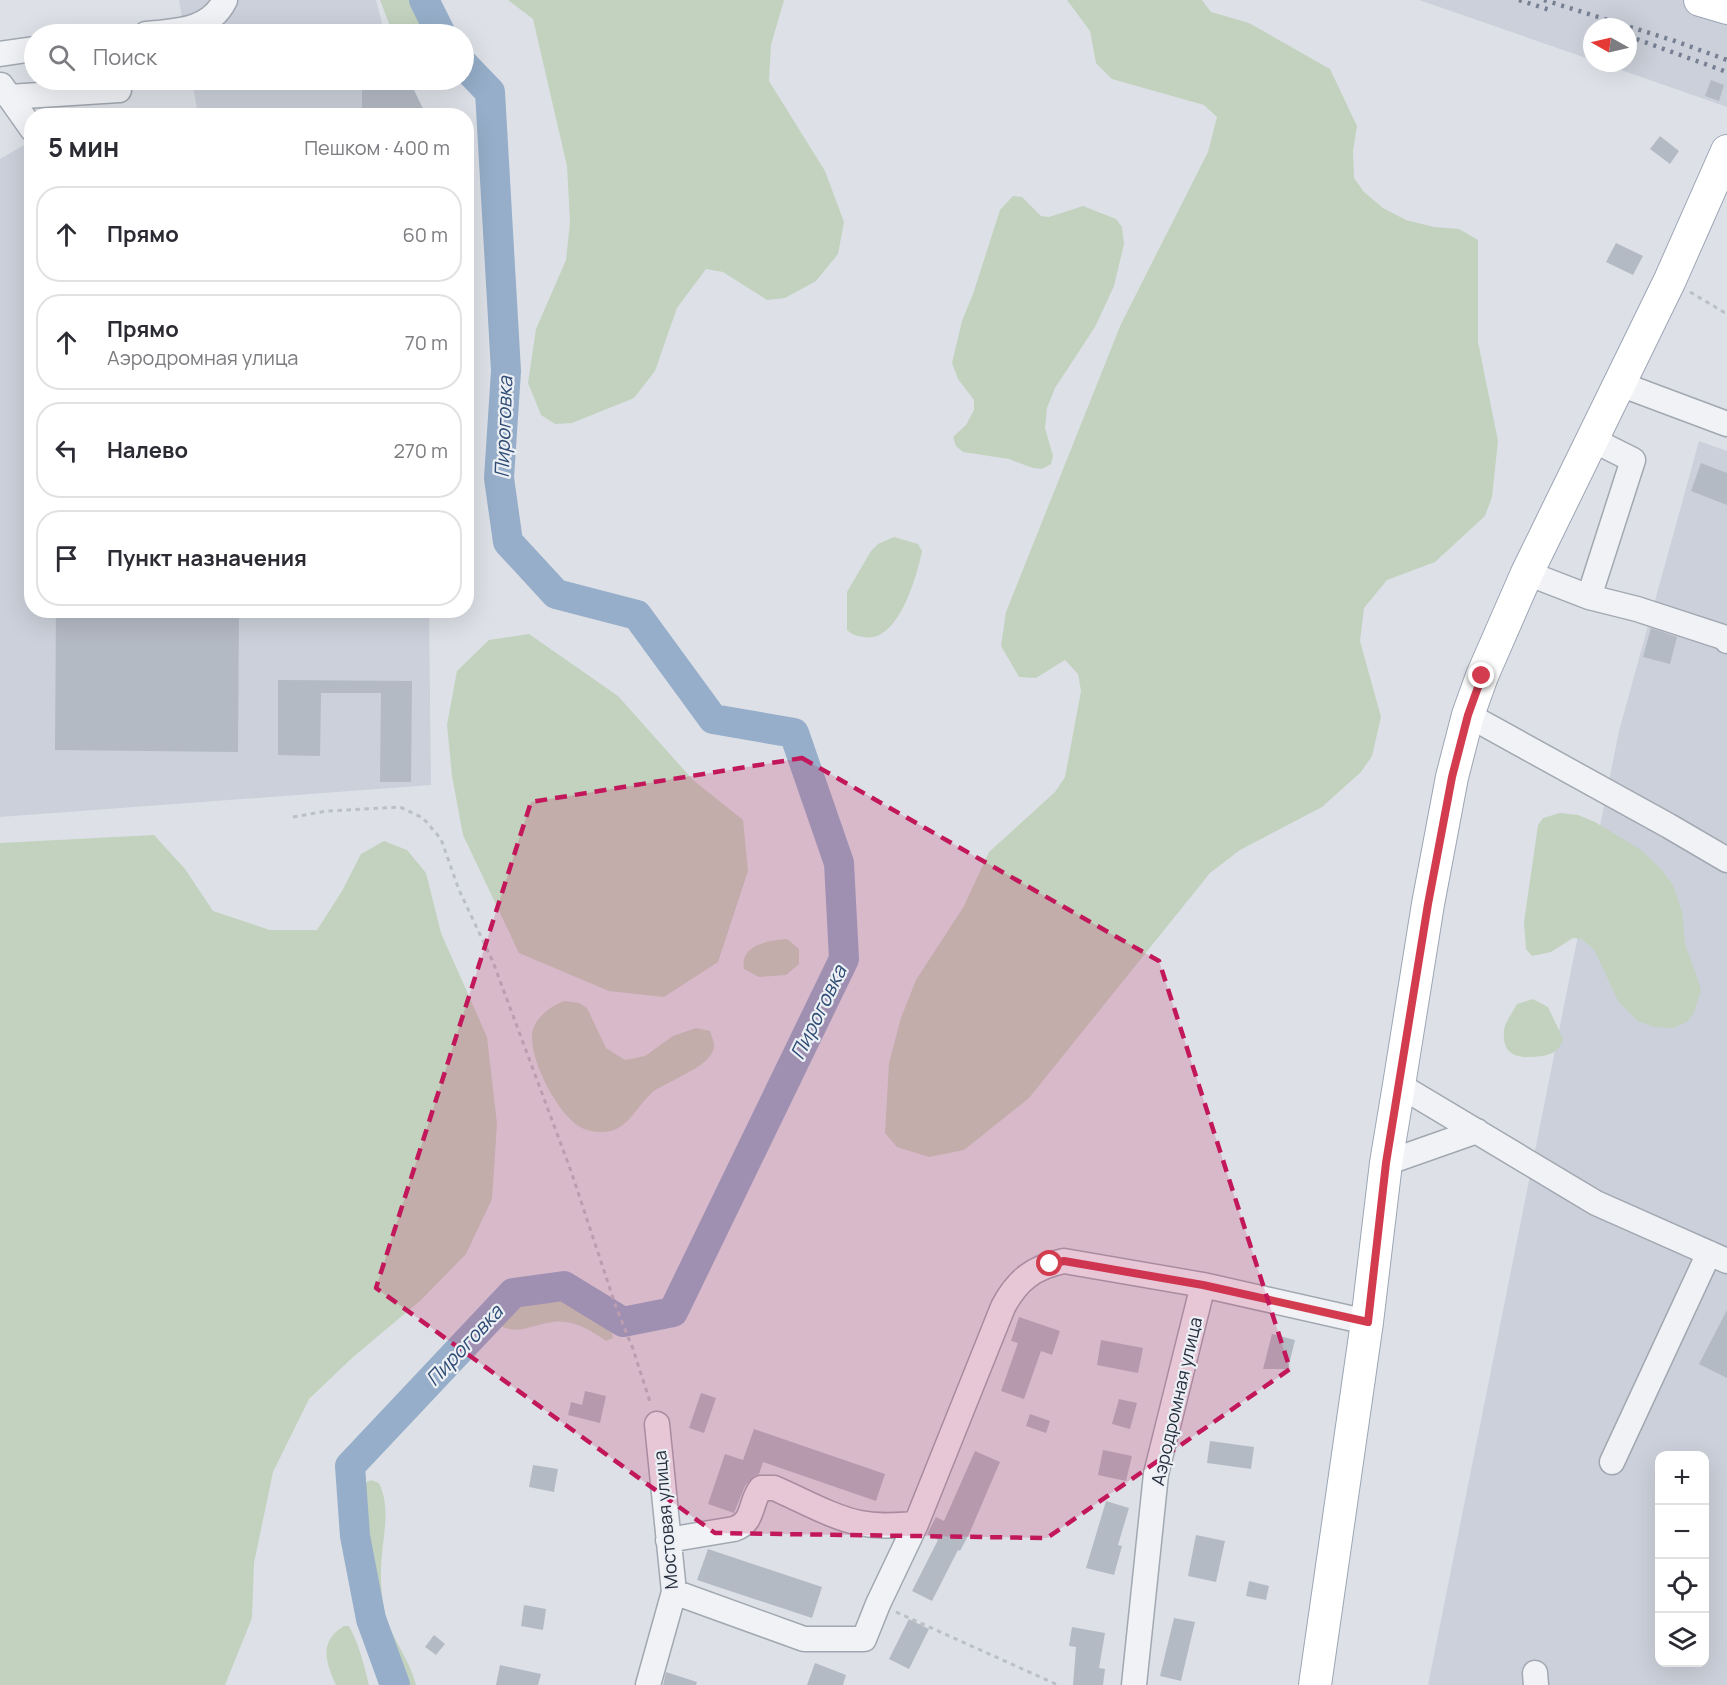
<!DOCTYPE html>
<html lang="ru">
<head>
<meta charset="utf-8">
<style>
  :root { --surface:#fff; --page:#f2f2f3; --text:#2b2b33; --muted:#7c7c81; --line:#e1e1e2 }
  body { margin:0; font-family:Manrope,sans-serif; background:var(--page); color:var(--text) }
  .controls { position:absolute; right:18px; bottom:18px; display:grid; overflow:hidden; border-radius:12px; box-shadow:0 6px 24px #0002 }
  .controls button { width:54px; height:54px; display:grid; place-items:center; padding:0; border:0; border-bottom:2px solid var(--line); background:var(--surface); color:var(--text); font:30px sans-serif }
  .compass { position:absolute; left:1583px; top:18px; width:54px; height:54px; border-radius:50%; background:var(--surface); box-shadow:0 6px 24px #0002; rotate:278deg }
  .stop { position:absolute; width:18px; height:18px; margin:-14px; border:4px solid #d33c4f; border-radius:50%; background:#fff }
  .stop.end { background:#d33c4f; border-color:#fff; box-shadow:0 2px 6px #0008 }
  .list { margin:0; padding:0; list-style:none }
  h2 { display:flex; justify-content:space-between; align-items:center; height:78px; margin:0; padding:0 24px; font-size:26px }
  h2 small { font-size:20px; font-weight:400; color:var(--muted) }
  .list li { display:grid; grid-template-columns:39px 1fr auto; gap:18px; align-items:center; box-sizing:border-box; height:96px; margin:0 12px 12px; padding:0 12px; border:2px solid var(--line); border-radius:24px }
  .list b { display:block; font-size:22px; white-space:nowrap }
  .list p { margin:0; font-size:20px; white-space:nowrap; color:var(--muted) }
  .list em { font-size:20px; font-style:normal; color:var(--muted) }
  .icon { flex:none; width:33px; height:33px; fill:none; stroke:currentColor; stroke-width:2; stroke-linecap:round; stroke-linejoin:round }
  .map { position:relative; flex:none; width:1727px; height:1685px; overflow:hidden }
  .search { position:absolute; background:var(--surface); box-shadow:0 6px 24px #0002; left:24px; top:24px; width:450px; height:66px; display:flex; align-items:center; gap:15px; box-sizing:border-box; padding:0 21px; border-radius:33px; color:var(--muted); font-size:22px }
  .panel { position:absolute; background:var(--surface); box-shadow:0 6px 24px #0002; left:24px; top:108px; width:450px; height:510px; border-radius:24px }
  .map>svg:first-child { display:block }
</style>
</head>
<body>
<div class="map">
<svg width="1727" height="1685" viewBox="0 0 1727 1685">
  <rect width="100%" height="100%" fill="#dde1e7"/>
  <path fill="#cbd0da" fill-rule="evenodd" d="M 179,0 L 376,0 L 385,34 L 185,34 Z
    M 1419,0 L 1727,0 L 1727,107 L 1601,63 L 1628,63 L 1628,27 L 1592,27 L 1592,60 Z
    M 192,80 L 409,80 L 426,115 L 198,115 Z
    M 31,141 L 32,610 L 429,611 L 431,785 L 0,817 L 0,159 Z
    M 1699,441 L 1727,451 L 1727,1685 L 1428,1685 L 1619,731 ZM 1660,1456 L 1704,1456 L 1704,1662 L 1660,1662 Z"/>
  <path fill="#c2d2be" d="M 380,0 L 410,0 L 426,34 L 393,34 Z
    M 508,0 L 784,0 L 771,45 L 769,81 L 825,171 L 844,222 L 838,254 L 816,281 L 785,298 L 767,300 L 723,272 L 706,269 L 677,308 L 655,371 L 634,398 L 572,423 L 555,424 L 541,415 L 528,383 L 536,329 L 566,260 L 570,222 L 567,166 L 533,19 Z
    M 1067,0 L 1202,0 L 1211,12 L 1249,23 L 1330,69 L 1357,126 L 1353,151 L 1354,178 L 1364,192 L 1383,208 L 1406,220 L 1434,227 L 1459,229 L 1478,240 L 1478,342 L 1498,441 L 1492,497 L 1485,516 L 1435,562 L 1387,580 L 1364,608 L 1360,641 L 1381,717 L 1372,756 L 1361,772 L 1322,807 L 1240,850 L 1210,873 L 1029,1098 L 964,1150 L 929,1157 L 897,1147 L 885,1133 L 889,1063 L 901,1018 L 916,980 L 964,906 L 989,852 L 1055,792 L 1065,777 L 1081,691 L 1078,674 L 1065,660 L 1036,678 L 1019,677 L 1001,646 L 1006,612 L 1121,324 L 1208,152 L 1217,117 L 1204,105 L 1112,79 L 1096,63 L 1090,31 Z
    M 1013,196 L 1022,197 L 1041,216 L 1049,217 L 1083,206 L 1116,219 L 1122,227 L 1124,244 L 1114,286 L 1095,327 L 1055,388 L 1047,408 L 1045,428 L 1053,456 L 1051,464 L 1042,469 L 1033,468 L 1009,459 L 963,452 L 956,446 L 953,437 L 966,425 L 974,410 L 974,400 L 958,379 L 952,363 L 962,321 L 973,294 L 1000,210 Z
    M 894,537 L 918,544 L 922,551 C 917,576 898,644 864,637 C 856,636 853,635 847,630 L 847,592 L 871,551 L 878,544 Z
    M 529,634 L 618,696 L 693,780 L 743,820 L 748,871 L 718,962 L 664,997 L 609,991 L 519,953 L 463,835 L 452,776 L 447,725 L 457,671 L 489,640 Z
    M 1560,813 L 1578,815 L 1595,822 L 1641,850 L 1661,869 L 1673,885 L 1682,911 L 1685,944 L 1701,989 L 1694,1013 L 1688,1021 L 1673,1028 L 1654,1027 L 1638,1021 L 1618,1001 L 1595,951 L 1582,939 L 1573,938 L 1551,952 L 1532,956 L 1526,949 L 1524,922 L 1538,825 L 1543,818 Z
    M 154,835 L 185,869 L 213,911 L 270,930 L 317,930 L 342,891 L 361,854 L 384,841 L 407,850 L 426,873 L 441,933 L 487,1037 L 497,1124 L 492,1199 L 466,1254 L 421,1300 L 352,1358 L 309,1399 L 273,1472 L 254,1563 L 252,1618 L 225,1685 L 0,1685 L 0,843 Z
    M 787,939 L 799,949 L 799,964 L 786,975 L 759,977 L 744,969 C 739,945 769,940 787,939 Z
    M 1533,999 L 1548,1007 L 1563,1039 C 1559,1054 1547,1056 1533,1057 C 1514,1058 1502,1053 1504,1030 C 1505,1022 1513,1012 1517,1004 Z
    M 565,1001 L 579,1003 L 587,1008 L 606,1048 L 625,1060 L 645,1056 L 673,1036 L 696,1028 L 710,1031 C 711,1035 714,1041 714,1045 C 714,1061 690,1071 678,1078 C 671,1082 661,1086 654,1091 C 639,1103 630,1126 611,1131 C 601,1133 589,1132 580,1127 C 557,1113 531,1062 532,1036 C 532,1020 551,1005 565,1001 Z
    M 535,1298 C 547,1300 561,1299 572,1303 C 589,1308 611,1320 613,1338 L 606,1341 C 590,1330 573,1319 553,1322 C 534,1324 515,1337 498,1324 C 505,1309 520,1305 535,1298 Z
    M 371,1480 L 379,1483 C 393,1512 380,1544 381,1575 C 381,1591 383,1611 389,1626 C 398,1647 410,1662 416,1685 L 385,1685 L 384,1679 L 377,1635 L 374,1594 L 359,1516 L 362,1490 L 367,1482 Z
    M 344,1626 L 349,1626 C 359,1644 364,1665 369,1685 L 336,1685 C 326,1663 318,1641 344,1626 Z"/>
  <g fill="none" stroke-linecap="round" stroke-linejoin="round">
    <path stroke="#96aec9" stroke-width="30" d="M 424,0 L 441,34
      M 395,1685 L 371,1619 L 355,1536 L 350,1466 L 513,1293 L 564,1286 L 623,1322 L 673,1312 L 844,959 L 839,863 L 794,733 L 713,719 L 637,615 L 556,594 L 508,542 L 499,478 L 506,371 L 490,92 L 464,65"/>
  </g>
  <path fill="#b4bac4" d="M 1711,80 L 1724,85 L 1719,101 L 1705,96 Z
    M 412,86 L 425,113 L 362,115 L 362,87 Z
    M 1660,136 L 1679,151 L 1670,164 L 1650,149 Z
    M 1616,243 L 1643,256 L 1633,275 L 1606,262 Z
    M 1701,463 L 1727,473 L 1727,505 L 1691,491 Z
    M 56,610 L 239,610 L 238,752 L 55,750 Z
    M 1651,628 L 1677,637 L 1670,664 L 1643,657 Z
    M 278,680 L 412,681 L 411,782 L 380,782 L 381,693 L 321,693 L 320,756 L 278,755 Z
    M 1727,1310 L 1727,1378 L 1699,1364 Z
    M 1019,1317 L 1060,1331 L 1052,1355 L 1041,1351 L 1024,1399 L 1001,1391 L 1018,1343 L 1011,1341 Z
    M 1272,1334 L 1295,1340 L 1288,1369 L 1263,1369 Z
    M 1101,1340 L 1143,1348 L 1138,1373 L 1097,1365 Z
    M 585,1391 L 606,1396 L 600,1423 L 568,1415 L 571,1402 L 582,1405 Z
    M 701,1393 L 716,1398 L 704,1433 L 689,1428 Z
    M 1119,1399 L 1137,1403 L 1130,1429 L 1112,1424 Z
    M 1030,1414 L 1050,1421 L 1046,1433 L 1026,1426 Z
    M 754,1429 L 885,1474 L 876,1501 L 763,1462 L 759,1474 L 754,1476 L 745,1486 L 734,1513 L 708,1504 L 725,1454 L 743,1460 Z
    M 1210,1441 L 1254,1447 L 1251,1469 L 1207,1463 Z
    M 1103,1450 L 1132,1456 L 1126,1481 L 1098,1475 Z
    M 975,1451 L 1000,1462 L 969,1534 L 960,1551 L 958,1550 L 932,1601 L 912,1591 L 938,1540 L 927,1534 L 936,1517 L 944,1521 Z
    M 533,1465 L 558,1469 L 554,1492 L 529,1487 Z
    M 1106,1501 L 1129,1508 L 1118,1545 L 1122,1546 L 1114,1575 L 1086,1568 Z
    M 1196,1535 L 1225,1541 L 1216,1582 L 1188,1576 Z
    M 708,1549 L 822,1587 L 812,1618 L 697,1580 Z
    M 1249,1581 L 1269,1586 L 1266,1600 L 1246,1596 Z
    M 524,1605 L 546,1609 L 543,1630 L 521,1626 Z
    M 1174,1618 L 1195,1622 L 1181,1681 L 1160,1676 Z
    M 909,1619 L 929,1629 L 909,1669 L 889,1659 Z
    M 1072,1627 L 1105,1633 L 1099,1668 L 1105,1669 L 1103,1685 L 1073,1685 L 1076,1647 L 1069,1646 Z
    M 434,1635 L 445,1644 L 436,1655 L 425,1647 Z
    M 815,1663 L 846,1675 L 843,1685 L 807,1685 Z
    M 500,1665 L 541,1674 L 538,1685 L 496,1685 Z
    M 666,1672 L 697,1682 L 696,1685 L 663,1685 Z"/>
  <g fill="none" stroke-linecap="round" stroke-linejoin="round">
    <defs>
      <path id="minor" d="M 146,34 C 176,31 210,31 225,0
        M 0,54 L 34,49
        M 1,85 L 32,129
        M 9,97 L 119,90
        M 1620,384 L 1727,424
        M 1527,573 L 1589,597 L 1637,609 L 1726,638 L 1727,641
        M 1589,597 L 1633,460 L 1593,440
        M 1468,715 L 1669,826 L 1727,860
        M 1399,1085 L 1596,1203 L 1727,1261
        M 1386,1163 L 1477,1131
        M 1612,1462 L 1709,1253
        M 668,1540 L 734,1529 C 755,1522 749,1503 761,1488 L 774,1488 C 800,1499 833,1518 860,1523 C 879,1527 897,1525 916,1524
        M 674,1592 L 804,1639 L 864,1639 L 878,1604 L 916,1524 L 1003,1307 C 1017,1280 1034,1267 1064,1261 L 1203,1285
        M 1535,1673 L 1536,1685
        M 648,1685 L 674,1592 L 657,1424
        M 1134,1685 L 1156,1474 L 1203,1285 L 1367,1322"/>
      <path id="major" d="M 1700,0 L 1727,8
        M 1315,1685 L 1367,1322 L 1386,1163 L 1399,1085 L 1428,904 L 1452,777 L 1468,715 L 1482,676 L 1527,573 L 1670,280 L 1727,151"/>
    </defs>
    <use href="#minor" stroke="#a2a8b1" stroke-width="27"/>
    <use href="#major" stroke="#9ca5b4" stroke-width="34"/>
    <path stroke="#bbbfc6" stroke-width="3" stroke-dasharray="4.5 4.5" stroke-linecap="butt" d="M 1690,292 L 1727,314
      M 293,817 L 327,811 L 400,807 L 423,818 L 441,839 L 459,890 L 493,962 L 571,1171 L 616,1307 L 633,1349 L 651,1405
      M 896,1612 L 1058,1685"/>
    <use href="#minor" stroke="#f0f2f6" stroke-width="24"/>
    <use href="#major" stroke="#fff" stroke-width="32"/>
    <path stroke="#768092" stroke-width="4.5" stroke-dasharray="3 6" stroke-linecap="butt" d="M 1519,0 L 1553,11
      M 1544,0 L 1675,41 L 1727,60
      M 1628,36 L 1727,72"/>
  </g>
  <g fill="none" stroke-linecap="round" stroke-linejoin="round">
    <path stroke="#d33c4f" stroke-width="8" d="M 1050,1264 L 1064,1261 L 1203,1285 L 1368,1322 L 1386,1163 L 1428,904 L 1452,777 L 1468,715 L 1482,676"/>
  </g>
  <path fill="#c2185b" fill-opacity="0.2" stroke="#c2185b" stroke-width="4.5" stroke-dasharray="12 8" stroke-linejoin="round" d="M 802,758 L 1159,961 L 1290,1369 L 1047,1538 L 715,1533 L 376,1288 L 531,802 Z"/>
  <g text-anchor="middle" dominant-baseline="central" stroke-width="4.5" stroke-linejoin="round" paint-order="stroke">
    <g font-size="18" fill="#262e3e" stroke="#ecf0f5">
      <text transform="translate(1176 1401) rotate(-77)">Аэродромная улица</text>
      <text transform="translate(665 1520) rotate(-95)">Мостовая улица</text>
    </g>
    <g font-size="20" font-style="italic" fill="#2f4c74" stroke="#ecf0f5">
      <text transform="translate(503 427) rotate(-88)">Пироговка</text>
      <text transform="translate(818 1012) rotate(-64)">Пироговка</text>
      <text transform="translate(464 1345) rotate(-47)">Пироговка</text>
    </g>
  </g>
</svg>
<div class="controls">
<button>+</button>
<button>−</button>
<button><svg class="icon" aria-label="locate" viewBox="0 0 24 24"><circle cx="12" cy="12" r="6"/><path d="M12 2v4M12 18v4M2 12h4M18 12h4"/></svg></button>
<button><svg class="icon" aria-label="layers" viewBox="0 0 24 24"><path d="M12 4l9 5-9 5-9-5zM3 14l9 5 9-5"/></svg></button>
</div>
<svg class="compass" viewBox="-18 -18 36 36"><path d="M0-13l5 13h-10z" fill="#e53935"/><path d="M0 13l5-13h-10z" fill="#7c7c81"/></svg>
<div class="stop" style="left:1050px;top:1264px"></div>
<div class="stop end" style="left:1482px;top:676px"></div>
<div class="search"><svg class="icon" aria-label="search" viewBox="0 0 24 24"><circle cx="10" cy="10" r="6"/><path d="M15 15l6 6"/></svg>Поиск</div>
<section class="panel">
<h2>5 мин<small>Пешком · 400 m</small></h2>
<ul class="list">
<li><svg class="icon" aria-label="ahead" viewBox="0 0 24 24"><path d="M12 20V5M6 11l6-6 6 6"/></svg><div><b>Прямо</b></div><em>60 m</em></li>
<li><svg class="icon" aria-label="ahead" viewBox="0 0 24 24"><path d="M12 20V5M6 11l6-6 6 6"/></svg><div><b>Прямо</b><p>Аэродромная улица</p></div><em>70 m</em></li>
<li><svg class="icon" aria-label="left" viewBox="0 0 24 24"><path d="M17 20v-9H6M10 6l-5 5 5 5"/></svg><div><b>Налево</b></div><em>270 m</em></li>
<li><svg class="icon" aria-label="arrive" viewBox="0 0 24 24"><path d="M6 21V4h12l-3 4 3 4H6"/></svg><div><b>Пункт назначения</b></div></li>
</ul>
</section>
</div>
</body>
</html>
